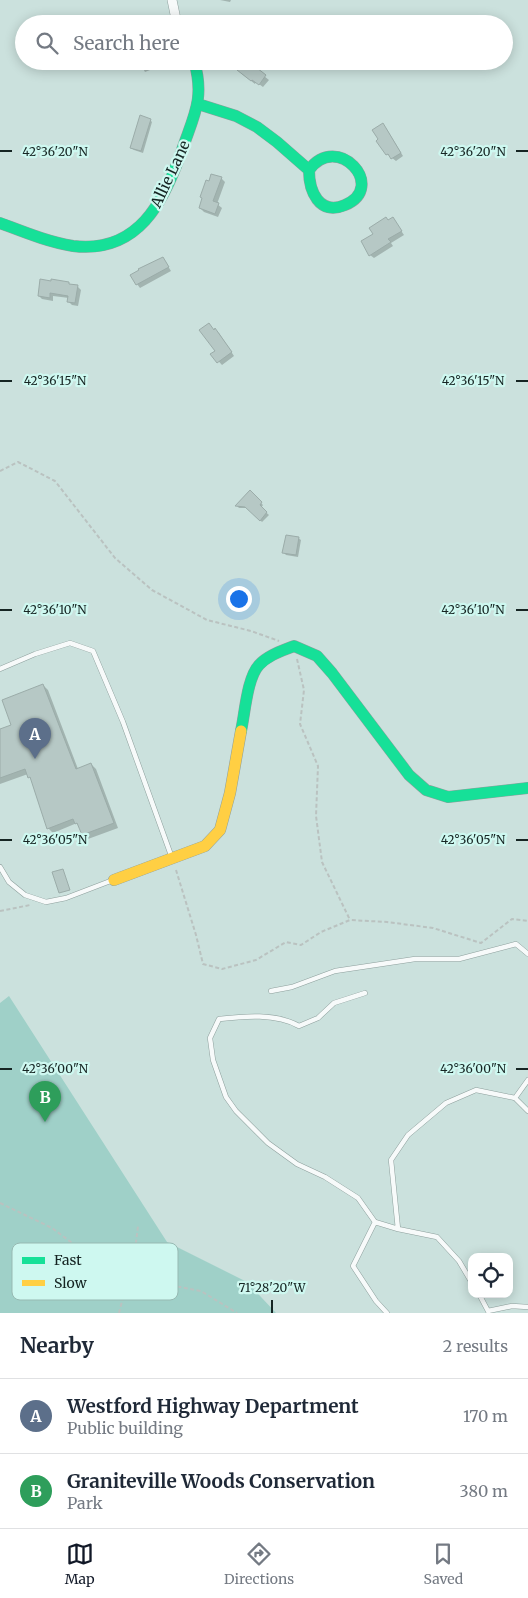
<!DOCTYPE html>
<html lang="en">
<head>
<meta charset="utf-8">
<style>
  :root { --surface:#fff; --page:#f2f2f3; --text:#1f2937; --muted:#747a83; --line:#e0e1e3; --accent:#111827 }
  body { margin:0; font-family:Merriweather,serif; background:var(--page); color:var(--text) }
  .controls { position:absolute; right:15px; bottom:15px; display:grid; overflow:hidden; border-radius:10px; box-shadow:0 2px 12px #0003 }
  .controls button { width:45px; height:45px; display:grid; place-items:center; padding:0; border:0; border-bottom:1px solid var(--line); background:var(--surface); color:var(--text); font:25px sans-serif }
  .you { position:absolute; left:238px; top:598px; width:18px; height:18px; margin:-12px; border:4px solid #fff; border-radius:50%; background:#1a73e8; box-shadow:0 0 0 8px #1a73e833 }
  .badge { display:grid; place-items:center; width:32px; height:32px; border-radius:50%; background:var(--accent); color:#fff; font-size:16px; font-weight:700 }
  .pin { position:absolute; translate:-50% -41px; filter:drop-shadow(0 1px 2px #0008) }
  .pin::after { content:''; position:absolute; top:26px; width:18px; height:15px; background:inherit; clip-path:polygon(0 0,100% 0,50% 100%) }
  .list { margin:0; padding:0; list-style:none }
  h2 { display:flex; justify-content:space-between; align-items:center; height:65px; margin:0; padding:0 20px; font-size:21px }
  h2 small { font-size:16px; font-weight:400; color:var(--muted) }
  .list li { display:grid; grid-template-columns:32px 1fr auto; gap:15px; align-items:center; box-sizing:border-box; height:75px; padding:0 20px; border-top:1px solid var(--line) }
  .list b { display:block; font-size:19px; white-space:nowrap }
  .list p { margin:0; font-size:16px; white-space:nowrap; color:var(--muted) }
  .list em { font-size:16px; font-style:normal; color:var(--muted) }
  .icon { flex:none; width:28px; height:28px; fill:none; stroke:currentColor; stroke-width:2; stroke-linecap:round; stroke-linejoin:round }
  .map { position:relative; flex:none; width:528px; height:1313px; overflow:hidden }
  .search { position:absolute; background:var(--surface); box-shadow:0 2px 12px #0003; left:15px; right:15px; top:15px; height:55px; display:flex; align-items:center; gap:12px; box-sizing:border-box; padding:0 18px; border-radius:28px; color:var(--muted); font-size:19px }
  .sheet { height:215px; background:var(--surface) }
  nav { display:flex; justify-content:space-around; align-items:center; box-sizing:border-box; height:70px; border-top:1px solid var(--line); background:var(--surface); font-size:14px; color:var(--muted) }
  nav a { display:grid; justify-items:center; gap:2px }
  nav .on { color:var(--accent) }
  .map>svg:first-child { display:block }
</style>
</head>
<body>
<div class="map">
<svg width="528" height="1313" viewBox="0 0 528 1313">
  <rect width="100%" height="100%" fill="#cbe1dd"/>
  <path fill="#9fd0c8" d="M 9,996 L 167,1242 L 247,1282 L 276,1313 L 0,1313 L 0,1003 Z"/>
  <path fill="#0003" d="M 220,0 L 231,0 L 230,2 Z
    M 139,61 L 152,61 L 155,68 L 145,72 Z
    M 233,61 L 251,61 L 249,64 L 269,80 L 263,87 L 256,82 L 255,84 L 242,74 L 240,68 Z
    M 150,120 L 152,122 L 143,153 L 134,150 L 131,148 Z
    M 386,128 L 403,156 L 396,161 L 387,154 Z
    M 221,178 L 225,182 L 217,204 L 222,208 L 218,217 L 204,212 L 200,208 Z
    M 393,219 L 404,235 L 391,243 L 393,246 L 374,258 L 370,255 L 389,221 Z
    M 163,258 L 171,271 L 140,288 L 137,284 Z
    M 68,283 L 70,285 L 77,286 L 81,290 L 78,306 L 72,305 L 69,302 L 69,298 L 53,296 L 53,301 L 42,299 L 39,296 Z
    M 214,331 L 219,333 L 234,356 L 222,365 L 212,354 L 216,351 Z
    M 250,492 L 263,505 L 261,508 L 269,515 L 262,522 L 248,508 L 239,508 L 237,506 Z
    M 298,538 L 301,540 L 298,557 L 286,555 L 284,553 Z
    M 43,685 L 48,690 L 78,769 L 91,764 L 96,769 L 118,828 L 88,839 L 83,835 L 80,827 L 77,823 L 53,833 L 48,828 L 32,780 L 28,774 L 0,784 L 0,730 L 13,725 Z"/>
  <path fill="#b6c8c5" stroke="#9baca9" d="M 230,61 L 248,61 L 266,75 L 259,85 L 252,80 L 251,81 L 237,70 L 239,68 Z
    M 140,115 L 151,119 L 141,151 L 130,148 Z
    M 383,123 L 401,153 L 391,159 L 388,154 L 386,155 L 376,141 L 378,139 L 372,130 Z
    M 211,174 L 222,177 L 213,201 L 219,203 L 215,214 L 199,208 L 202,198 L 200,197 L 206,180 L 209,181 Z
    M 386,217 L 388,220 L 393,217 L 402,231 L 388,239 L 391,242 L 369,256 L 361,241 L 373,234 L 369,228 Z
    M 163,257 L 169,267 L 136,285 L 130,275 L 139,270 L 138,269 Z
    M 40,279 L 51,281 L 51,279 L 69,282 L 69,284 L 78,285 L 75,303 L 67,302 L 68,296 L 50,293 L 50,298 L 38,296 Z
    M 209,323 L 214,330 L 215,328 L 232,352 L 217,363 L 210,354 L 215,351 L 199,330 Z
    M 250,490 L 262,502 L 260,505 L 267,512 L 260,521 L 245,507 L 235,506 Z
    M 286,535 L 299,537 L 296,555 L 282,553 Z
    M 43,684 L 76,769 L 91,763 L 114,823 L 82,835 L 77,823 L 75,824 L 73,819 L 47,829 L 30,777 L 28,778 L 25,769 L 0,778 L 0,729 L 11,725 L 2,700 Z
    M 63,869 L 70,890 L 59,893 L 52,872 Z"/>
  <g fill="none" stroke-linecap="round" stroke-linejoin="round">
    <defs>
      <path id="lane" d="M 0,669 L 35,654 L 70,643 L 93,651 L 123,722 L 172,858
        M 0,867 L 9,882 L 25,895 L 46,902 L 66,898 L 113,880
        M 271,991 L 292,987 L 335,971 L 415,959 L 459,959 L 516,944 L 528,954
        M 365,993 L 334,1003 L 318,1018 L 299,1026 C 276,1013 244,1016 219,1019 L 210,1038 L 213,1060 L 226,1097 L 236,1111 L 268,1143 L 297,1164 L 325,1177 L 358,1198 L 375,1222 L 353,1266 L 376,1301 L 387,1313
        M 515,1098 L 528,1080
        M 375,1222 L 398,1229 L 437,1237 L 459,1261 L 472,1283
        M 398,1229 L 391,1160 L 408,1135 L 446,1103 L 476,1090 L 515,1098 L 528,1111
        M 479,1294 L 488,1311
        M 489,1313 L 488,1311 L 512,1306 L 528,1307"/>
      <path id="street" d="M 172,0 L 177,24"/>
      <path id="fast" d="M 198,104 L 236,116 L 257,127 L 277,142 L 309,170 C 309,191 319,216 345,205 C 388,187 337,131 309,170
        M 0,223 C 24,232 48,242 73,246 C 138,254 164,202 182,150 C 194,115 205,98 194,61
        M 241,731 C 245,713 247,678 259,665 C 268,655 282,651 294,646 L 317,656 L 332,673 L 409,775 L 426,790 L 448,797 L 528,788"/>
      <path id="slow" d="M 114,880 L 205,846 L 220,830 L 230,793 L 241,731"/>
    </defs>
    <use href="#lane" stroke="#8d9f9c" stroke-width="5.5"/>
    <use href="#street" stroke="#8d9f9c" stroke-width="10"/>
    <use href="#fast" stroke="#8d9f9c" stroke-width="12"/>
    <use href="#slow" stroke="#8d9f9c" stroke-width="12"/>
    <path stroke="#bac2c0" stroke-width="2" stroke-dasharray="4 2.5" stroke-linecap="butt" d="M 0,471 L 18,462 L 55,481 L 115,558 L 152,590 L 207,620 L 251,631 L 279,641
      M 297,659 L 304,690 L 300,724 L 318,766 L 316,816 L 322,862 L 350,920
      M 176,870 L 196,935 L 203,964 L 222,969 L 256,960 L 286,942 L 301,945 L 321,932 L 350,920 L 387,922 L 433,928 L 481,943 L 512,919 L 528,921
      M 0,911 L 30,905
      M 0,1203 L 52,1228 L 126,1283 L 164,1284 L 201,1291 L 237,1313
      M 119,1313 L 135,1250 L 138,1226"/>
    <use href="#lane" stroke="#f7fafa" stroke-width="4.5"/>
    <use href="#street" stroke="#f7fafa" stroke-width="9"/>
    <use href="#fast" stroke="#16e098" stroke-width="11"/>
    <use href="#slow" stroke="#ffcf43" stroke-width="11"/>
  </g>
  <path fill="none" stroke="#162523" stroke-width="2" d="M 0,151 L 12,151M 516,151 L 528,151M 0,381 L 12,381M 516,381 L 528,381M 0,610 L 12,610M 516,610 L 528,610M 0,840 L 12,840M 516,840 L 528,840M 0,1069 L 12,1069M 516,1069 L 528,1069M 272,1300 L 272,1313"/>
  <g text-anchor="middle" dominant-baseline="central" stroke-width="4.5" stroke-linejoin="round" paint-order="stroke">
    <g font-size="15" fill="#162523" stroke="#cef8f0">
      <text transform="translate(170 174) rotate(-65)">Allie Lane</text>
    </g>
  </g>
  <rect x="12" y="1243" width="166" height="57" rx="8" fill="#cef8f0" stroke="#97b9b2" stroke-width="1"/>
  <rect x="22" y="1257" width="23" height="7" fill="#16e098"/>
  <rect x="22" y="1280" width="23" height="6" fill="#ffcf43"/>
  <g font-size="14" fill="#162523">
    <text x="54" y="1265">Fast</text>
    <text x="54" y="1288">Slow</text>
  </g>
  <g font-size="12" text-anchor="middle" fill="#162523" stroke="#cef8f0" stroke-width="4.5" stroke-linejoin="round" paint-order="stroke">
    <text x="55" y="156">42°36'20"N</text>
    <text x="473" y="156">42°36'20"N</text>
    <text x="55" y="385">42°36'15"N</text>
    <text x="473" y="385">42°36'15"N</text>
    <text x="55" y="614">42°36'10"N</text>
    <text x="473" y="614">42°36'10"N</text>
    <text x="55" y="844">42°36'05"N</text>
    <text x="473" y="844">42°36'05"N</text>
    <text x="55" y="1073">42°36'00"N</text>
    <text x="473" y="1073">42°36'00"N</text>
    <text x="272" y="1292">71°28'20"W</text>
  </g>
</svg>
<div class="controls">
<button><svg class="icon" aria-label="locate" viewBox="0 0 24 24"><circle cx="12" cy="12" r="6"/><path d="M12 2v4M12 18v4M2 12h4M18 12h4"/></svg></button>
</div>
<div class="you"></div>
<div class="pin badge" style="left:35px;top:759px;background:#5c6f8a">A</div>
<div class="pin badge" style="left:45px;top:1122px;background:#2e9e5b">B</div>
<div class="search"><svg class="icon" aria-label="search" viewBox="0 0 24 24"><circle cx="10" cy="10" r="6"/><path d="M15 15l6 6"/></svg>Search here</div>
</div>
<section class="sheet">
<h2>Nearby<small>2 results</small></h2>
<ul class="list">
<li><span class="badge" style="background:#5c6f8a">A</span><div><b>Westford Highway Department</b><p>Public building</p></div><em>170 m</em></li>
<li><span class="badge" style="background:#2e9e5b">B</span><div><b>Graniteville Woods Conservation</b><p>Park</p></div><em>380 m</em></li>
</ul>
</section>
<nav>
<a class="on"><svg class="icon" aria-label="map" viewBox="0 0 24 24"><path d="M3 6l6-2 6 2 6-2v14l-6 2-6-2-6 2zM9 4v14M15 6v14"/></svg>Map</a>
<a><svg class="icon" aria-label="directions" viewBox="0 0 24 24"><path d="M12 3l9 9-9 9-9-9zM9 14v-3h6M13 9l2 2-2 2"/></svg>Directions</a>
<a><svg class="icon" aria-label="saved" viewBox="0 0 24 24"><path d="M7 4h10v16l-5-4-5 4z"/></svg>Saved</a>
</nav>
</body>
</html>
